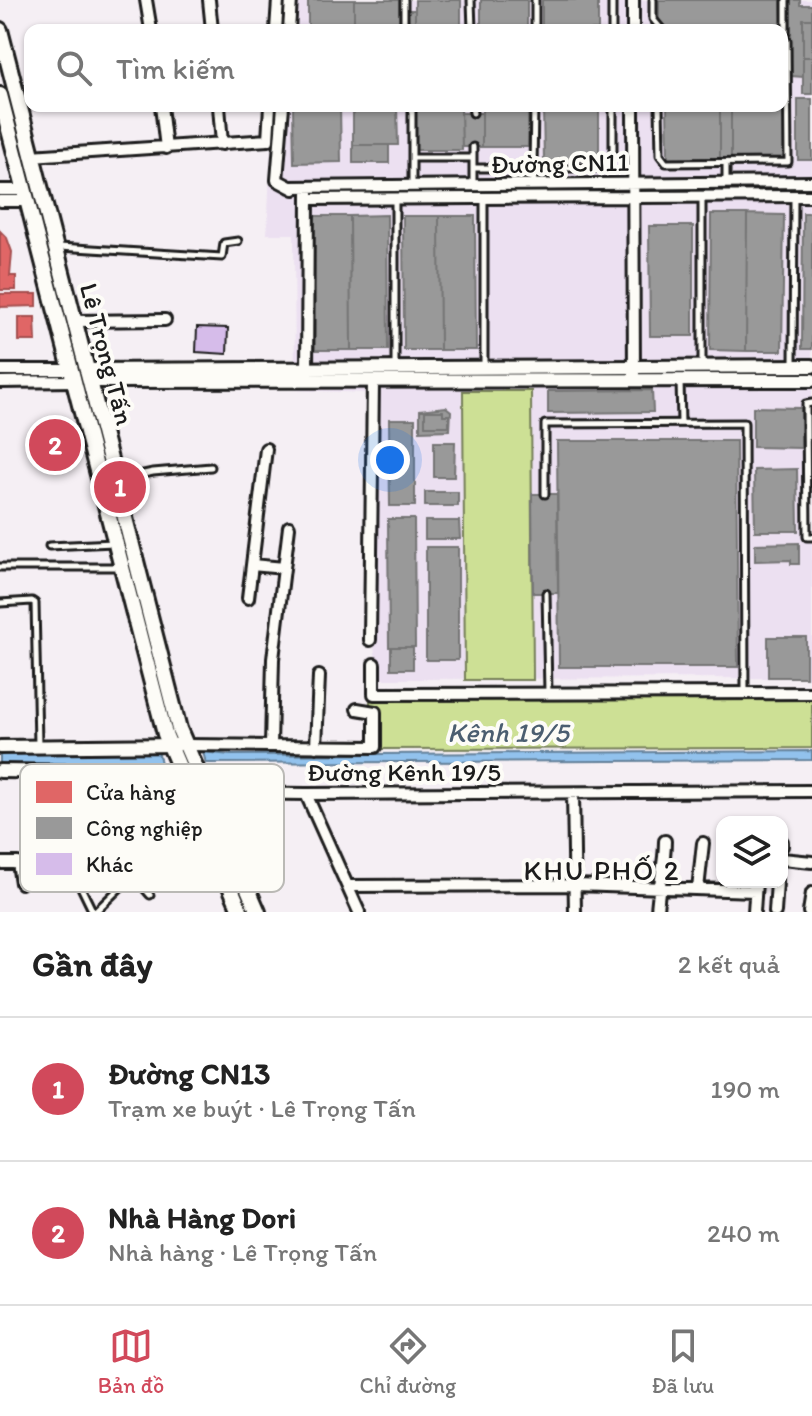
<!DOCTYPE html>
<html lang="vi">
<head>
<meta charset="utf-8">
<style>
  :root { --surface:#fff; --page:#f2f2f2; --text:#222; --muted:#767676; --line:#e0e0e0; --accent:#d1495b }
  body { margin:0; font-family:Itim,sans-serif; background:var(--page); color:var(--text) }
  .controls { position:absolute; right:24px; bottom:24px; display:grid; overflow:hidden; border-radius:16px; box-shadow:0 2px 6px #0004 }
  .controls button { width:72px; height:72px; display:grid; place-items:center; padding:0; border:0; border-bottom:2px solid var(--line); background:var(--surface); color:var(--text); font:40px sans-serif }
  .you { position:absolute; left:390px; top:460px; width:28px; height:28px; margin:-20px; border:6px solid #fff; border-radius:50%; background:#1a73e8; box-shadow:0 0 0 12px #1a73e833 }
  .badge { display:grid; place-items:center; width:52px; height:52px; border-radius:50%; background:var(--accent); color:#fff; font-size:26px; font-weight:700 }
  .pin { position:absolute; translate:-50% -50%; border:4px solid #fff; box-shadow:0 2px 8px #0006 }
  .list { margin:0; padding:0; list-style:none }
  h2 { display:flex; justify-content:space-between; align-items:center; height:104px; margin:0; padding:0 32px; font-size:34px }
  h2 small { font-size:26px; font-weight:400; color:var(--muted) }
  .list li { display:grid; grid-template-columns:52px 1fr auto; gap:24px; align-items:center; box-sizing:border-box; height:144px; padding:0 32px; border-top:2px solid var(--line) }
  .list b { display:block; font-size:30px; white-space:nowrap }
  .list p { margin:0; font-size:26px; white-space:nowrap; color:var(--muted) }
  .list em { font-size:26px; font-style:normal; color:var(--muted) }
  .icon { flex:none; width:44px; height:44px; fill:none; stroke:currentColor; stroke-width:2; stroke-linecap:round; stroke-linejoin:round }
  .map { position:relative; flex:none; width:812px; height:912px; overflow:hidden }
  .search { position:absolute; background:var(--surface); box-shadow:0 2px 6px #0004; left:24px; right:24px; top:24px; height:88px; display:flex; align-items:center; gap:20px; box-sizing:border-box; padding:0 28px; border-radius:16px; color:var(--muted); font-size:30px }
  .sheet { height:392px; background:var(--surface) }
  nav { display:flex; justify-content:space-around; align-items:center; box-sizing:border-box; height:112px; border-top:2px solid var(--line); background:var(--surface); font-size:22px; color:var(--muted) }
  nav a { display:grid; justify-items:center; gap:4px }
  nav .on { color:var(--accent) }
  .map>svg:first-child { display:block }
</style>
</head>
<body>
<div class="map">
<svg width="812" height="912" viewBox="0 0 812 912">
  <rect width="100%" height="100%" fill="#f5eff4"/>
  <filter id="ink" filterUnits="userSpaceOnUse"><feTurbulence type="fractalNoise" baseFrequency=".0125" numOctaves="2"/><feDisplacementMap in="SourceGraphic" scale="16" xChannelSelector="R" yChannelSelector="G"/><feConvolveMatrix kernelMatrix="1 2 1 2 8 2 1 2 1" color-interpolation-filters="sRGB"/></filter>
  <g filter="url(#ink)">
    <path fill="#ece0f1" d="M 278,0 L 812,0 L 812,678 L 379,679 L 374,646 L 366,393 L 295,390 L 294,234 L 267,234 L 273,106 L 782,106 L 782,30 L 276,30 Z"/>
    <path fill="#cde095" stroke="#747e58" stroke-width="2" d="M 463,391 L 531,391 L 533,680 L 465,680 Z
      M 370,700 L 812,700 L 812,748 L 370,749 Z"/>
    <path fill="#92c2ed" stroke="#638099" stroke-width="2" d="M 158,751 L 161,763 L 0,764 L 0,753 Z
      M 812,751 L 812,760 L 206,763 L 203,752 L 230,755 Z"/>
    <path fill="#e06666" stroke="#a55050" stroke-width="2" d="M 0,231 L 7,238 L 12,252 L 10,276 L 16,276 L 16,290 L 0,290 Z
      M 0,294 L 37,294 L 37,306 L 0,307 Z
      M 19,317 L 35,317 L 36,341 L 19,341 Z"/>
    <path fill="#999" stroke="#747474" stroke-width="2" d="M 308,0 L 354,0 L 354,30 L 308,30 Z
      M 354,0 L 399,0 L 399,30 L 354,30 Z
      M 415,0 L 461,0 L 461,30 L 415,30 Z
      M 481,0 L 527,0 L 527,30 L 481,30 Z
      M 542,0 L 598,0 L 598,30 L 542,30 Z
      M 659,0 L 781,0 L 782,30 L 670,30 L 659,22 Z
      M 791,0 L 800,0 L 800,5 L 812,5 L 812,19 L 803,19 L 803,77 L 791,76 Z
      M 407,10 L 415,10 L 415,30 L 407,30 Z
      M 803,19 L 812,19 L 812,57 L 803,57 Z
      M 783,44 L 784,158 L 731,158 L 731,106 L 782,106 Z
      M 803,57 L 812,57 L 812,94 L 803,94 Z
      M 798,99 L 812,99 L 812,160 L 798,160 Z
      M 293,106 L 340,106 L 341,162 L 294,163 Z
      M 353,106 L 397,106 L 398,145 L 353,145 Z
      M 415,106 L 461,106 L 462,150 L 415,150 Z
      M 482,106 L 528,106 L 528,147 L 482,147 Z
      M 543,106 L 599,106 L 599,161 L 544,161 Z
      M 667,106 L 720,106 L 720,158 L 668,159 Z
      M 720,106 L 731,106 L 731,158 L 720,158 Z
      M 461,113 L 482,113 L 482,147 L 462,147 Z
      M 353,145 L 389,145 L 389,163 L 353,163 Z
      M 803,213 L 812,213 L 812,349 L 802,349 Z
      M 711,214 L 747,214 L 746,351 L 710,350 Z
      M 747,214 L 784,215 L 782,351 L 746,351 Z
      M 387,215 L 388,350 L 351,350 L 350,216 Z
      M 314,216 L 350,216 L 351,350 L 315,350 Z
      M 403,216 L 439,216 L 440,350 L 404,350 Z
      M 439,216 L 475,216 L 476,350 L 440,350 Z
      M 649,226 L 693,226 L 693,336 L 650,336 Z
      M 652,390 L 653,412 L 548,413 L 548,391 Z
      M 446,407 L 451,411 L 450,430 L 420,431 L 420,410 Z
      M 753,407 L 801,408 L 801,448 L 753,447 Z
      M 425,411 L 443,411 L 443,415 L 449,415 L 449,426 L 425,426 Z
      M 389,419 L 415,419 L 415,506 L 390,506 Z
      M 557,441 L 736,441 L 738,667 L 559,667 Z
      M 434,442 L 455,442 L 454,477 L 434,477 Z
      M 797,469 L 798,531 L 755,531 L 754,470 Z
      M 425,492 L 458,492 L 458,506 L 425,506 Z
      M 532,494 L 557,494 L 558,593 L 533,593 Z
      M 388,519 L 414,519 L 415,647 L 389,647 Z
      M 425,521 L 459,521 L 460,539 L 425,539 Z
      M 799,543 L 799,564 L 791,564 L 791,560 L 755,561 L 755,544 Z
      M 426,547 L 458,547 L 458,660 L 426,660 Z
      M 768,637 L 806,637 L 806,677 L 768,677 Z
      M 391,647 L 413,647 L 413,669 L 391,669 Z"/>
    <path fill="#d6bcea" stroke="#1c1c1c" stroke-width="2" d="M 197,327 L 228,328 L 227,354 L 196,352 Z"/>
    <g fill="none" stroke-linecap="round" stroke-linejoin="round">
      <defs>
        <path id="service" d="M 404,0 L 404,30
          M 471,0 L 472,30
          M 612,0 L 612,30
          M 653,0 L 653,19 L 662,30
          M 535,30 L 535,0
          M 782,32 L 786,32 L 786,0
          M 412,106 L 412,185
          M 472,106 L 473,113
          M 659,106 L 660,155 L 666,163 L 788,162 L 787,40 L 782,40
          M 473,147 L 473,168 L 533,168 L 534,106
          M 412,158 L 473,158
          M 473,168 L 473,185
          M 726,182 L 726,163
          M 534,185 L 533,168 L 601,168 L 613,156 L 613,106
          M 702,197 L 702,365
          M 484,199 L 484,365
          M 395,200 L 395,366
          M 59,247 L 222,257 L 224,243 L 238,241
          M 793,365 L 794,197
          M 680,381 L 681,423
          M 812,403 L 806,404 L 807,537 L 812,537
          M 116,480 L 153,472 L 211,467
          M 545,494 L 545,424 L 744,423 L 745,693
          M 49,546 L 114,543
          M 0,567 L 120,567
          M 546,593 L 548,692
          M 0,603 L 32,601 L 35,603 L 38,745
          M 25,772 L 93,912
          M 126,843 L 144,863 L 133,875
          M 95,912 L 133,875 L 150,895"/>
        <path id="minor" d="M 146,0 L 151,30
          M 209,0 L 212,30
          M 633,0 L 633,30
          M 276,30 L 278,0
          M 289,30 L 291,0
          M 161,106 L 166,148
          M 219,106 L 222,144
          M 283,106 L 277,180 L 294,189
          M 633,106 L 634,381
          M 31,156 L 268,140 L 270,106
          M 290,187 L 812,182
          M 0,190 L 24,190
          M 308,199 L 812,196
          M 0,201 L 27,201
          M 74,321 L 165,320
          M 0,370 L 70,370
          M 307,377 L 308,193
          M 0,382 L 73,381
          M 252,565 L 266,449
          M 248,598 L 252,565 L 284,568
          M 370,640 L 373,381
          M 374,664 L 374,694 L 812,693
          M 185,745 L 375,747 L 375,712 L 357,709
          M 271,746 L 273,659 L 289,527
          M 316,747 L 319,676
          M 204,789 L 231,793 L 306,794 L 812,791
          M 573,793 L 575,912
          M 306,794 L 359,912
          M 782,846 L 782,842
          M 782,859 L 812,862
          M 0,863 L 18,863 L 21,883
          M 348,886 L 575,885 L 755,891
          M 698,889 L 703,843
          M 657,912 C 658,887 665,865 665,841
          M 754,912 L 756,882
          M 775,912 L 777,882
          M 809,912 L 812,893"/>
        <path id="tertiary" d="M 86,370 L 812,366
          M 89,381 L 812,380
          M 0,747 L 177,745
          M 0,771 L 159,773 L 191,784"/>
        <path id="secondary" d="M 0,30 L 179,729 L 258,912
          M 0,95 L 165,734 L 241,912"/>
      </defs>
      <use href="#service" stroke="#1c1c1c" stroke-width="11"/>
      <use href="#minor" stroke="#1c1c1c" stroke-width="16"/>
      <use href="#tertiary" stroke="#1c1c1c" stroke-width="18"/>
      <use href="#secondary" stroke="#1c1c1c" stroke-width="20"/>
      <use href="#service" stroke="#fdfcf7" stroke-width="5"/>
      <use href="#minor" stroke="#fdfcf7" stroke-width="10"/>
      <use href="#tertiary" stroke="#fdfcf7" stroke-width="12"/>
      <use href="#secondary" stroke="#fdfcf7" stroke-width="14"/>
    </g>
  </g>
  <g text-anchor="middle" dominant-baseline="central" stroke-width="8" stroke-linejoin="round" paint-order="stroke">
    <g font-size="26" fill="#1c1c1c" stroke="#fdfcf7">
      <text transform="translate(560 163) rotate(-1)">Đường CN11</text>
      <text transform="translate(107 354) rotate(75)">Lê Trọng Tấn</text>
      <text x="404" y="772">Đường Kênh 19/5</text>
    </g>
    <g font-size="28" font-style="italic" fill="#4b5e70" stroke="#fdfcf7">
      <text x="508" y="732">Kênh 19/5</text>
    </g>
    <g font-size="28" letter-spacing="2" fill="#1c1c1c" stroke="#fdfcf7">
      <text x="602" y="870">KHU PHỐ 2</text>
    </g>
  </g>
  <rect x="20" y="764" width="264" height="128" rx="12" fill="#fdfcf7" stroke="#bab9b5" stroke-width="2"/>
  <rect x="36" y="781" width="36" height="22" fill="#e06666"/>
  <rect x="36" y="817" width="36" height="22" fill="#999"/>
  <rect x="36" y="853" width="36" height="22" fill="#d6bcea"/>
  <g font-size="22" fill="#1c1c1c">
    <text x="86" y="800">Cửa hàng</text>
    <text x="86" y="836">Công nghiệp</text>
    <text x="86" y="872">Khác</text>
  </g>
</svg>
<div class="controls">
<button><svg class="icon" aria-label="layers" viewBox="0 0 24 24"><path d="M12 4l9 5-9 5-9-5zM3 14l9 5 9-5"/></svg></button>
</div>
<div class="you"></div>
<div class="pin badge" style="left:120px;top:487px">1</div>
<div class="pin badge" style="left:55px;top:445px">2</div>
<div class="search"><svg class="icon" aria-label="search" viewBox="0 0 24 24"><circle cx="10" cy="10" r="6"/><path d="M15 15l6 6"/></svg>Tìm kiếm</div>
</div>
<section class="sheet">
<h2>Gần đây<small>2 kết quả</small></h2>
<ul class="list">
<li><span class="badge">1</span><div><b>Đường CN13</b><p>Trạm xe buýt · Lê Trọng Tấn</p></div><em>190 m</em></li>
<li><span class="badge">2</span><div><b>Nhà Hàng Dori</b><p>Nhà hàng · Lê Trọng Tấn</p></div><em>240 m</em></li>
</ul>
</section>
<nav>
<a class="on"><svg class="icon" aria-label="map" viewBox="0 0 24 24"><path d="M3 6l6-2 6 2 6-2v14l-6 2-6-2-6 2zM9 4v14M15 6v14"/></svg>Bản đồ</a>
<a><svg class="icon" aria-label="directions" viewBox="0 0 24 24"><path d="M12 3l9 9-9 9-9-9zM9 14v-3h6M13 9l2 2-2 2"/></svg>Chỉ đường</a>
<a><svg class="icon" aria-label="saved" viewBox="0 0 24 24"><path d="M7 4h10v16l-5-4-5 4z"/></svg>Đã lưu</a>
</nav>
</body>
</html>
